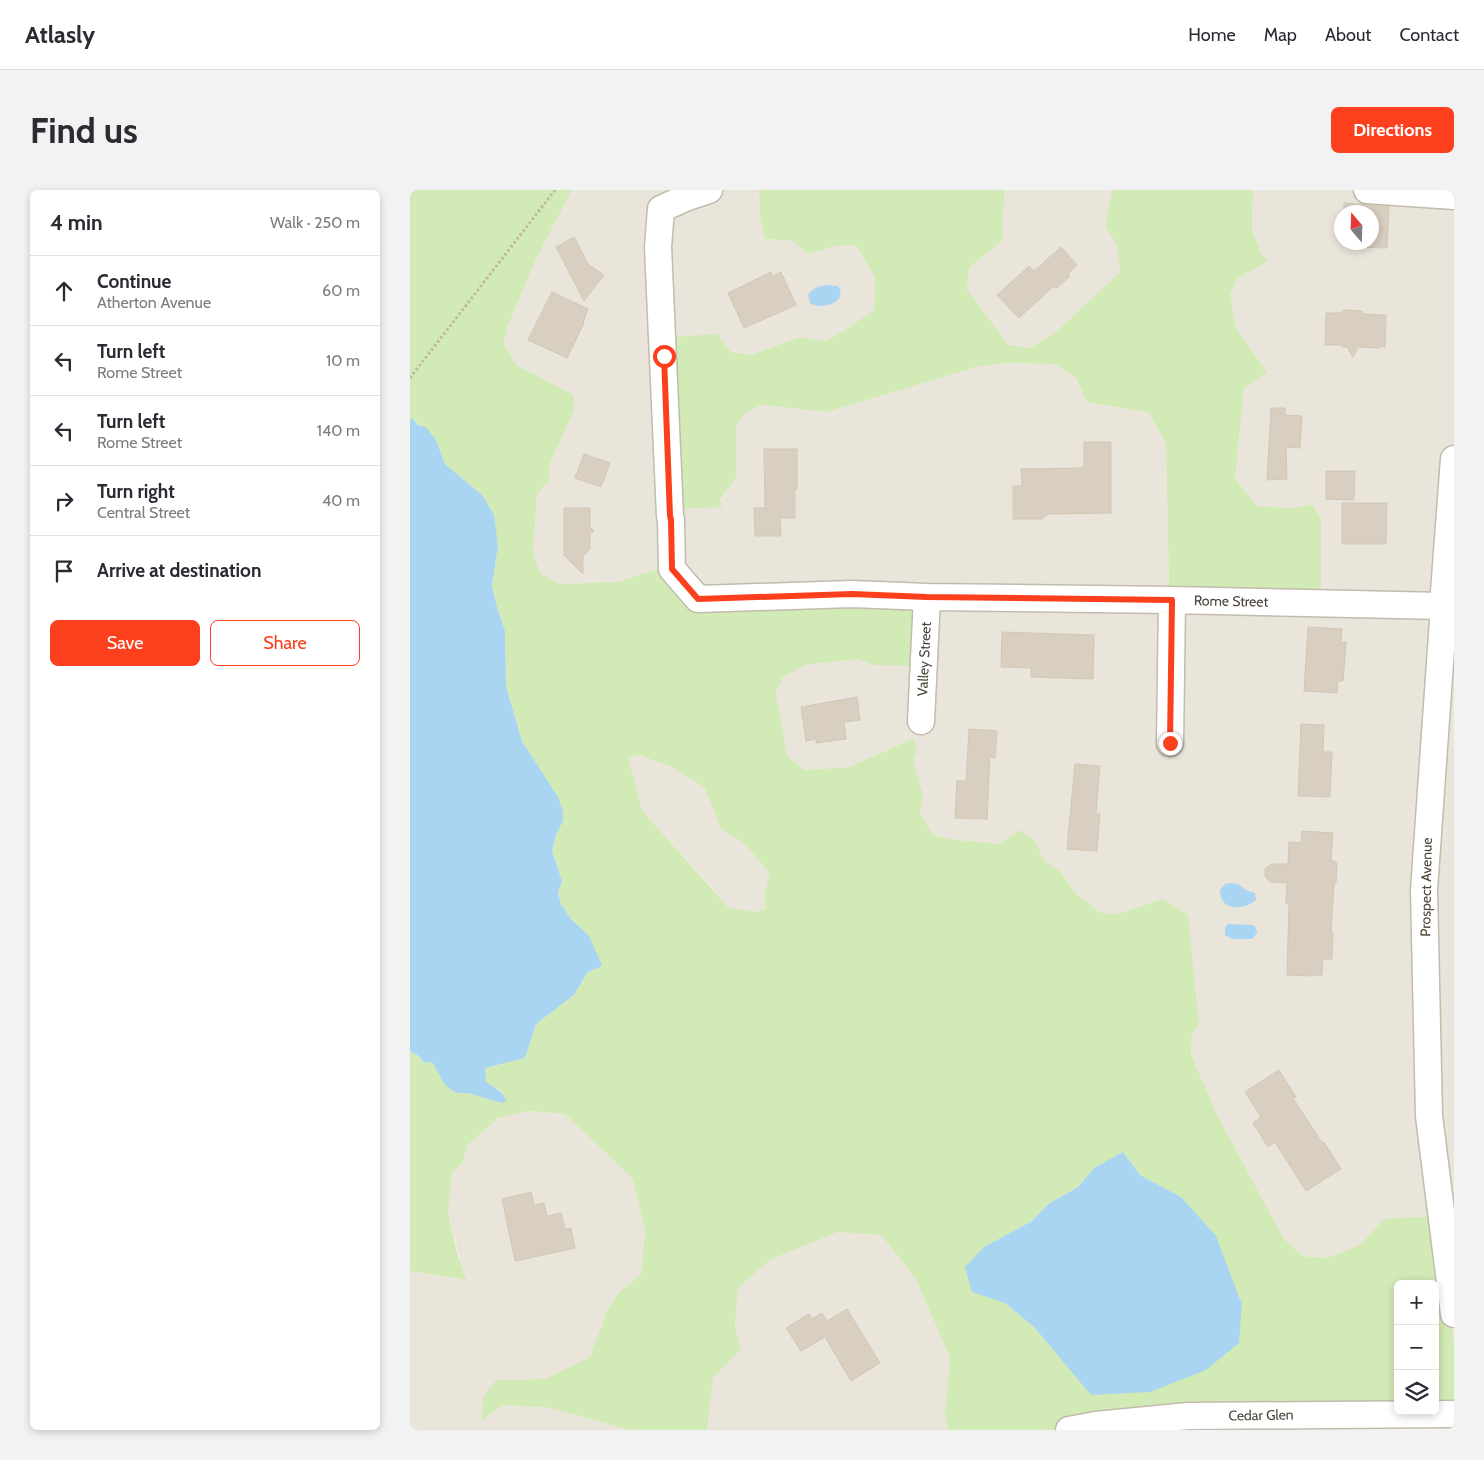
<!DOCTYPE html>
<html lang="en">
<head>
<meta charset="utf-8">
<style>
  :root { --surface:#fff; --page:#f2f2f3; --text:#2b2b33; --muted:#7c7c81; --line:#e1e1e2; --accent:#fc3f1d }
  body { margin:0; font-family:Cabin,sans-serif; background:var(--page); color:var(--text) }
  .controls { position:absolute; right:15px; bottom:15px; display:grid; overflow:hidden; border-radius:8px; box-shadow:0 2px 8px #0003 }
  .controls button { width:45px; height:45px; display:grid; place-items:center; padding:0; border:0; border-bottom:1px solid var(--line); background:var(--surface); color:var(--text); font:25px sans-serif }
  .compass { position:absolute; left:924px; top:15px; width:45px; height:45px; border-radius:50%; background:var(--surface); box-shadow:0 2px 8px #0003; rotate:341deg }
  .stop { position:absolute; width:15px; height:15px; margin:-11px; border:4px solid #fc3f1d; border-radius:50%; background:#fff }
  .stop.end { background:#fc3f1d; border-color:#fff; box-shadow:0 1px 5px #0008 }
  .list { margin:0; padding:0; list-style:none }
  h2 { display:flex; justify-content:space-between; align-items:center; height:65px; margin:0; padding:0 20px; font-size:21px }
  h2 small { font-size:16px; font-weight:400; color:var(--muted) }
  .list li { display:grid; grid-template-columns:32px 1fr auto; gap:15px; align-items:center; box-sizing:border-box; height:70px; padding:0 20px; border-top:1px solid var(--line) }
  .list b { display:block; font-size:19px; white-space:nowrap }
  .list p { margin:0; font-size:16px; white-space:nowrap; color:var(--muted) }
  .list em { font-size:16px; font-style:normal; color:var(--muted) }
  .actions { display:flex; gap:10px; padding:15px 20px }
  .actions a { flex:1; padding:11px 0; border:1px solid var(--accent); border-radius:8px; text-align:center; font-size:18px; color:var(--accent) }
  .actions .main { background:var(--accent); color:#fff }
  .icon { flex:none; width:28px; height:28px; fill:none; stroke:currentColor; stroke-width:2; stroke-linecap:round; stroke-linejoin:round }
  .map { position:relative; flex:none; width:1044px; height:1240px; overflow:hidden; border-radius:8px }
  header { display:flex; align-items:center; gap:30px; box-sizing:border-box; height:70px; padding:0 25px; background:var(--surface); border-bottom:1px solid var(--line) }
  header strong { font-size:24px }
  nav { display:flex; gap:28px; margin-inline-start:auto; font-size:18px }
  .intro { display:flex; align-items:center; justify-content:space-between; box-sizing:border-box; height:120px; padding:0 30px }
  h1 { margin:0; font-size:35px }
  .button { padding:12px 22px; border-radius:8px; background:var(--accent); color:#fff; font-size:18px; font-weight:700 }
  main { display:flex; gap:30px; padding:0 30px }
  aside { flex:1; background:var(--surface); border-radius:8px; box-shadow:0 2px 8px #0003 }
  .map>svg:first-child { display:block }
</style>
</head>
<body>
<header>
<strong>Atlasly</strong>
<nav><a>Home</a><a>Map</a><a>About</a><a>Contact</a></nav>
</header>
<div class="intro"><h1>Find us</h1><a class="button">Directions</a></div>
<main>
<aside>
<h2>4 min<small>Walk · 250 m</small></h2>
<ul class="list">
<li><svg class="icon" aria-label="ahead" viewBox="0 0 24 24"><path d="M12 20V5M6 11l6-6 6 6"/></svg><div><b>Continue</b><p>Atherton Avenue</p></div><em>60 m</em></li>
<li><svg class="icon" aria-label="left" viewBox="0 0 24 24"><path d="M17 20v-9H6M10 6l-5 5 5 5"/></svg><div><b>Turn left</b><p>Rome Street</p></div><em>10 m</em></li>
<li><svg class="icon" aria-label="left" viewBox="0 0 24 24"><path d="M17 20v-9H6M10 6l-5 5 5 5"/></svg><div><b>Turn left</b><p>Rome Street</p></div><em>140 m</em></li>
<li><svg class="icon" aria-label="right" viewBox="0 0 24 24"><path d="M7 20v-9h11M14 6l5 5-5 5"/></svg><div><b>Turn right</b><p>Central Street</p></div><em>40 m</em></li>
<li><svg class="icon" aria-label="arrive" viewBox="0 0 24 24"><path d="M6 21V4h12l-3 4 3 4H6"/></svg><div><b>Arrive at destination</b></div></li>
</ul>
<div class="actions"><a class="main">Save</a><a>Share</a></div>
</aside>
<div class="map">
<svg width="1044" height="1240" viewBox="0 0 1044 1240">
  <rect width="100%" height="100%" fill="#f6f3ec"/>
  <path fill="#eae5da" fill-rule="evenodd" d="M 162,0 L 349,0 L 350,28 L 355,49 L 383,51 L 398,64 L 430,55 L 447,56 L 465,86 L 464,120 L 432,142 L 414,151 L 389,147 L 341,165 L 321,162 L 310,311 L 326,288 L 326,235 L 335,223 L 352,215 L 417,222 L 570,176 L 599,173 L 645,174 L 666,188 L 677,212 L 739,223 L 756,253 L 759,398 L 911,328 L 902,314 L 882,318 L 847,316 L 825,289 L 834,198 L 856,182 L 826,139 L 820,103 L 828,88 L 857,71 L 852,65 L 842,40 L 843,0 L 1044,0 L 1044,1154 L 1031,1036 L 974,1029 L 950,1055 L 917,1068 L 893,1066 L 874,1049 L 806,923 L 781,864 L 782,844 L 752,709 L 708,724 L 691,723 L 666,704 L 651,682 L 635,671 L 624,650 L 589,654 L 538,649 L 523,645 L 510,623 L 513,605 L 503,570 L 507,561 L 504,548 L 439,577 L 394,580 L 377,565 L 366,503 L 372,488 L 395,475 L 448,469 L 464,475 L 289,408 L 256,376 L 204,393 L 202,392 L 149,394 L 131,384 L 123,363 L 127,304 L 139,291 L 140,274 L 164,220 L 164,206 L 106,175 L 94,154 L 97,138 L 126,69 ZM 932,22 L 962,22 L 962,52 L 932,52 Z
    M 595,0 L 702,0 L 695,36 L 707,55 L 711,82 L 645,143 L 619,158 L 598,156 L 557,99 L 558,78 L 594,49 L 592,34 Z
    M 229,565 L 264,578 L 295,598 L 311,639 L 334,653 L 356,679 L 360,685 L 354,704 L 356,718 L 346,722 L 319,718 L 296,691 L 232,620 L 218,567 Z
    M 118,921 L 155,924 L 223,989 L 235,1041 L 231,1084 L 209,1103 L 197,1121 L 180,1167 L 135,1189 L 86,1190 L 71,1230 L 93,1215 L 141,1218 L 219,1240 L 0,1240 L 0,1081 L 52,1089 L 56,1092 L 38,1023 L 42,983 L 53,973 L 57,956 L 88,928 Z
    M 428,1042 L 471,1045 L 506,1089 L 540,1168 L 535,1224 L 538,1240 L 297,1240 L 303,1188 L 331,1159 L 325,1136 L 328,1098 L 360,1070 Z"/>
  <path fill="#d2eab5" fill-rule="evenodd" d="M 0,0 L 162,0 L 126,69 L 97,138 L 94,154 L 106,175 L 164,205 L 164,220 L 140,274 L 139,291 L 127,304 L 123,363 L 131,384 L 149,394 L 202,392 L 204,393 L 257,376 L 289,408 L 507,404 L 508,476 L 464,475 L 448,469 L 395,475 L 372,488 L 366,503 L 377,565 L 394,580 L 439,577 L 504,548 L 507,561 L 503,570 L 513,605 L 510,623 L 523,645 L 539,649 L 589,654 L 609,640 L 624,650 L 635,671 L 651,682 L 666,704 L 691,723 L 708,724 L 752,709 L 760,713 L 778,725 L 789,835 L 782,844 L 781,864 L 806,923 L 874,1049 L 893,1066 L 917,1068 L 950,1055 L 974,1029 L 1028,1026 L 1031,1036 L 1044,1153 L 1044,1222 L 875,1228 L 874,1240 L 538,1240 L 535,1224 L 540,1168 L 506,1089 L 471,1045 L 428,1042 L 360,1070 L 328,1098 L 325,1136 L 331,1159 L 303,1188 L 297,1240 L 219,1240 L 141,1218 L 93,1215 L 71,1231 L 73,1208 L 86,1190 L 135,1189 L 180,1167 L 197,1121 L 209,1103 L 231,1084 L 235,1041 L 223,989 L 155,924 L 118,921 L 88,928 L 57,956 L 53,973 L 42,983 L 38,1023 L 47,1062 L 57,1093 L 52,1089 L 0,1081 L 0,861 L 9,866 L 15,873 L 22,872 L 35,895 L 46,903 L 58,903 L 92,913 L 96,909 L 91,901 L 74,891 L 76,885 L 75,878 L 115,868 L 126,834 L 164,805 L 177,783 L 186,778 L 179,746 L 161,729 L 151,714 L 148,703 L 152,691 L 142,661 L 146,645 L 153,631 L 142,598 L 112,551 L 96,496 L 95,441 L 87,417 L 83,398 L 82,396 L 88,356 L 72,305 L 35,274 L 26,250 L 3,229 L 0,228 ZM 229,565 L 264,578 L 295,598 L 311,639 L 334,653 L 356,679 L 360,685 L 354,704 L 356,718 L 346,722 L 319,718 L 232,620 L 218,567 ZM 713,963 L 730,985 L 771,1007 L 830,1110 L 682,1205 L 625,1138 L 595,1113 L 574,1057 L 622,1031 L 638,1014 L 668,997 L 684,978 ZM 988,1094 L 1025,1094 L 1025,1221 L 988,1221 Z
    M 349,0 L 595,0 L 592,34 L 594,49 L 559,78 L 557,99 L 598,155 L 619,158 L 645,143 L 710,82 L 707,55 L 695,36 L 702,0 L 843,0 L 842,40 L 852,65 L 858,71 L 828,88 L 820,103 L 826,139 L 857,182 L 834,198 L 825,289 L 847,316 L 882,318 L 902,314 L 911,328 L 911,410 L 759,398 L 756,253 L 739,223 L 677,212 L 666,188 L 645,174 L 599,173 L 570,176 L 417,222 L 352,215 L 335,223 L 326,235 L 326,288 L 310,310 L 312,317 L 260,319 L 263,147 L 307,144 L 321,162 L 341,165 L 389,147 L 414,151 L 432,142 L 464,120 L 465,87 L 447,56 L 430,55 L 398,64 L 383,51 L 355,49 L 350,28 Z"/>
  <path fill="#a9d4f2" d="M 417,95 L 428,96 C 439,112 412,121 400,113 L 398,105 C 403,98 409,96 417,95 Z
    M 0,228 L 3,229 L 8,235 L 16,237 L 26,250 L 35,274 L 72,305 L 84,325 L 88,356 L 82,396 L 87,417 L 95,441 L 96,496 L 112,551 L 148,607 L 153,622 L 153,631 L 146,645 L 142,661 L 152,691 L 148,703 L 151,714 L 161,729 L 179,746 L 192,775 L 187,779 L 186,778 L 177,783 L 164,805 L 126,834 L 115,868 L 75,878 L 76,885 L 75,891 L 91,902 L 97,910 L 92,913 L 58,903 L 46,903 L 35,895 L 22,872 L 15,873 L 9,866 L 0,861 Z
    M 821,693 L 828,694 L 836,700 L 845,703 L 846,710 C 834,721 809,721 810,700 L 815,694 Z
    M 818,734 L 843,735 L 846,738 L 847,743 L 842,749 L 822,749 L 815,745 L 815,737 Z
    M 713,962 L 730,985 L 771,1007 L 806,1046 L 830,1110 L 832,1111 L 829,1153 L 796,1180 L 740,1202 L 681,1205 L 625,1138 L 595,1113 L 562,1102 L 555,1077 L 574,1057 L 622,1031 L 638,1014 L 668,997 L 684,978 Z"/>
  <path fill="#d8cfc1" stroke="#d3c7b4" d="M 934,13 L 979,17 L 977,58 L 942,57 L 942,55 L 933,55 L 933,52 L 962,52 L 962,22 L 934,22 Z
    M 164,47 L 178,74 L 194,85 L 174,111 L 146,57 Z
    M 651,57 L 667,75 L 658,84 L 660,86 L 647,98 L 644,96 L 609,128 L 587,105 L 619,76 L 624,81 Z
    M 361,82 L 363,86 L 371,82 L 386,115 L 334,138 L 318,103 Z
    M 142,102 L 178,119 L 173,132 L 174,133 L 157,168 L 118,150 Z
    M 933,120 L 952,121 L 952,124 L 976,125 L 975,157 L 969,156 L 969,158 L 948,157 L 943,167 L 937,157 L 932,157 L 932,155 L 915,155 L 916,123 L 933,123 Z
    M 861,218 L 875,218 L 875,225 L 892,226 L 890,258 L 876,257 L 877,289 L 857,290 Z
    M 674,252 L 701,252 L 701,323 L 638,324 L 632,329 L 603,329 L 603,296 L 612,296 L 611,279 L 674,278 Z
    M 354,259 L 387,259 L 387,299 L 385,299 L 385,328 L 370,328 L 371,346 L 345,346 L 344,318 L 355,318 Z
    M 174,264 L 200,273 L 191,297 L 165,288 Z
    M 916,281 L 945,281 L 944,310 L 916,309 Z
    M 932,313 L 977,313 L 976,354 L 932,354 Z
    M 154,318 L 180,318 L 180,337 L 184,341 L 180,344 L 180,359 L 173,366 L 173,384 L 154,365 Z
    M 898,437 L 932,439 L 931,452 L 936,452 L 933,491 L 928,491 L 927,503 L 894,501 Z
    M 592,442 L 684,445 L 683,489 L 621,487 L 621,478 L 591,477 Z
    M 447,507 L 450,530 L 434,532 L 436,549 L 406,553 L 406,549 L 396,551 L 391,517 Z
    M 891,534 L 914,535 L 913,562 L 922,562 L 920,607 L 888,606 Z
    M 559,539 L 587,541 L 585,568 L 580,567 L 577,629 L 545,628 L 547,591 L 556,591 Z
    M 665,574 L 690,576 L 686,623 L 690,624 L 687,661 L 657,659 Z
    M 892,641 L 923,643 L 921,671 L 925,671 L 925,673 L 927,673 L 926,693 L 924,693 L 921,743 L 923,743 L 922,769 L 913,769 L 912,785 L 904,785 L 904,786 L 877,785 L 879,714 L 876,714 L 877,693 L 860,692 L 855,686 L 855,679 L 861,674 L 878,674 L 879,652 L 891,653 Z
    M 869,880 L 886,907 L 883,908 L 912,953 L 914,952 L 931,979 L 896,1001 L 865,952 L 858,957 L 843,933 L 851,927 L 835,902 Z
    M 121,1002 L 124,1015 L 134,1013 L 137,1026 L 151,1023 L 155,1039 L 161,1038 L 165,1058 L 105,1071 L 92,1009 Z
    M 437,1119 L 470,1173 L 441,1191 L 415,1147 L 391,1161 L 376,1138 L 399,1124 L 402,1129 L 412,1123 L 417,1131 Z"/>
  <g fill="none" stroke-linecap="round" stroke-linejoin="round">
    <defs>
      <path id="minor" d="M 299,0 L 275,8 L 251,19 L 248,57 L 260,326 L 261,330 L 262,379 L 288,409 L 442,404 L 517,407 L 762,410 L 1034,416
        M 957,0 L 1044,6
        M 1044,269 L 1034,402 L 1034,416 L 1014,700 L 1019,926 L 1044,1124
        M 511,531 L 517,407
        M 760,553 L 762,410
        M 659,1240 L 686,1235 L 778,1226 L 1044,1224"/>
    </defs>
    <use href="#minor" stroke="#c2bbae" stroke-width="29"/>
    <path stroke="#c4b79f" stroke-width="3" stroke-dasharray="2.5 2.5" stroke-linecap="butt" d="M 0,188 L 145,0"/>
    <use href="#minor" stroke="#fff" stroke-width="26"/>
  </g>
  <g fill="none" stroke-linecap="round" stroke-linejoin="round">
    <path stroke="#fc3f1d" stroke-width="6" d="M 254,166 L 260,326 L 261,330 L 262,379 L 288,409 L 442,404 L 517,407 L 762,410 L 760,553"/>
  </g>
  <g text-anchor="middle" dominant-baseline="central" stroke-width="5" stroke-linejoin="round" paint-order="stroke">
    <g font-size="14" fill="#4b4439" stroke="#fff">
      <text transform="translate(821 411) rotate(1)">Rome Street</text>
      <text transform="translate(514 469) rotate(-87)">Valley Street</text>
      <text transform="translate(1016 697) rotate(-89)">Prospect Avenue</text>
      <text transform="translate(851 1225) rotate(-1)">Cedar Glen</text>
    </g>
  </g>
</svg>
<div class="controls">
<button>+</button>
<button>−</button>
<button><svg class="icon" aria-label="layers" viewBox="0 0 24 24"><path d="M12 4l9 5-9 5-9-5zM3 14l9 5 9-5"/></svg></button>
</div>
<svg class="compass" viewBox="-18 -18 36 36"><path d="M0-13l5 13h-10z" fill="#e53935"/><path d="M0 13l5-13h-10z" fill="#7c7c81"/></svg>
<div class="stop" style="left:254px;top:166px"></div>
<div class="stop end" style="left:760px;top:553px"></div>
</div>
</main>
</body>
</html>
